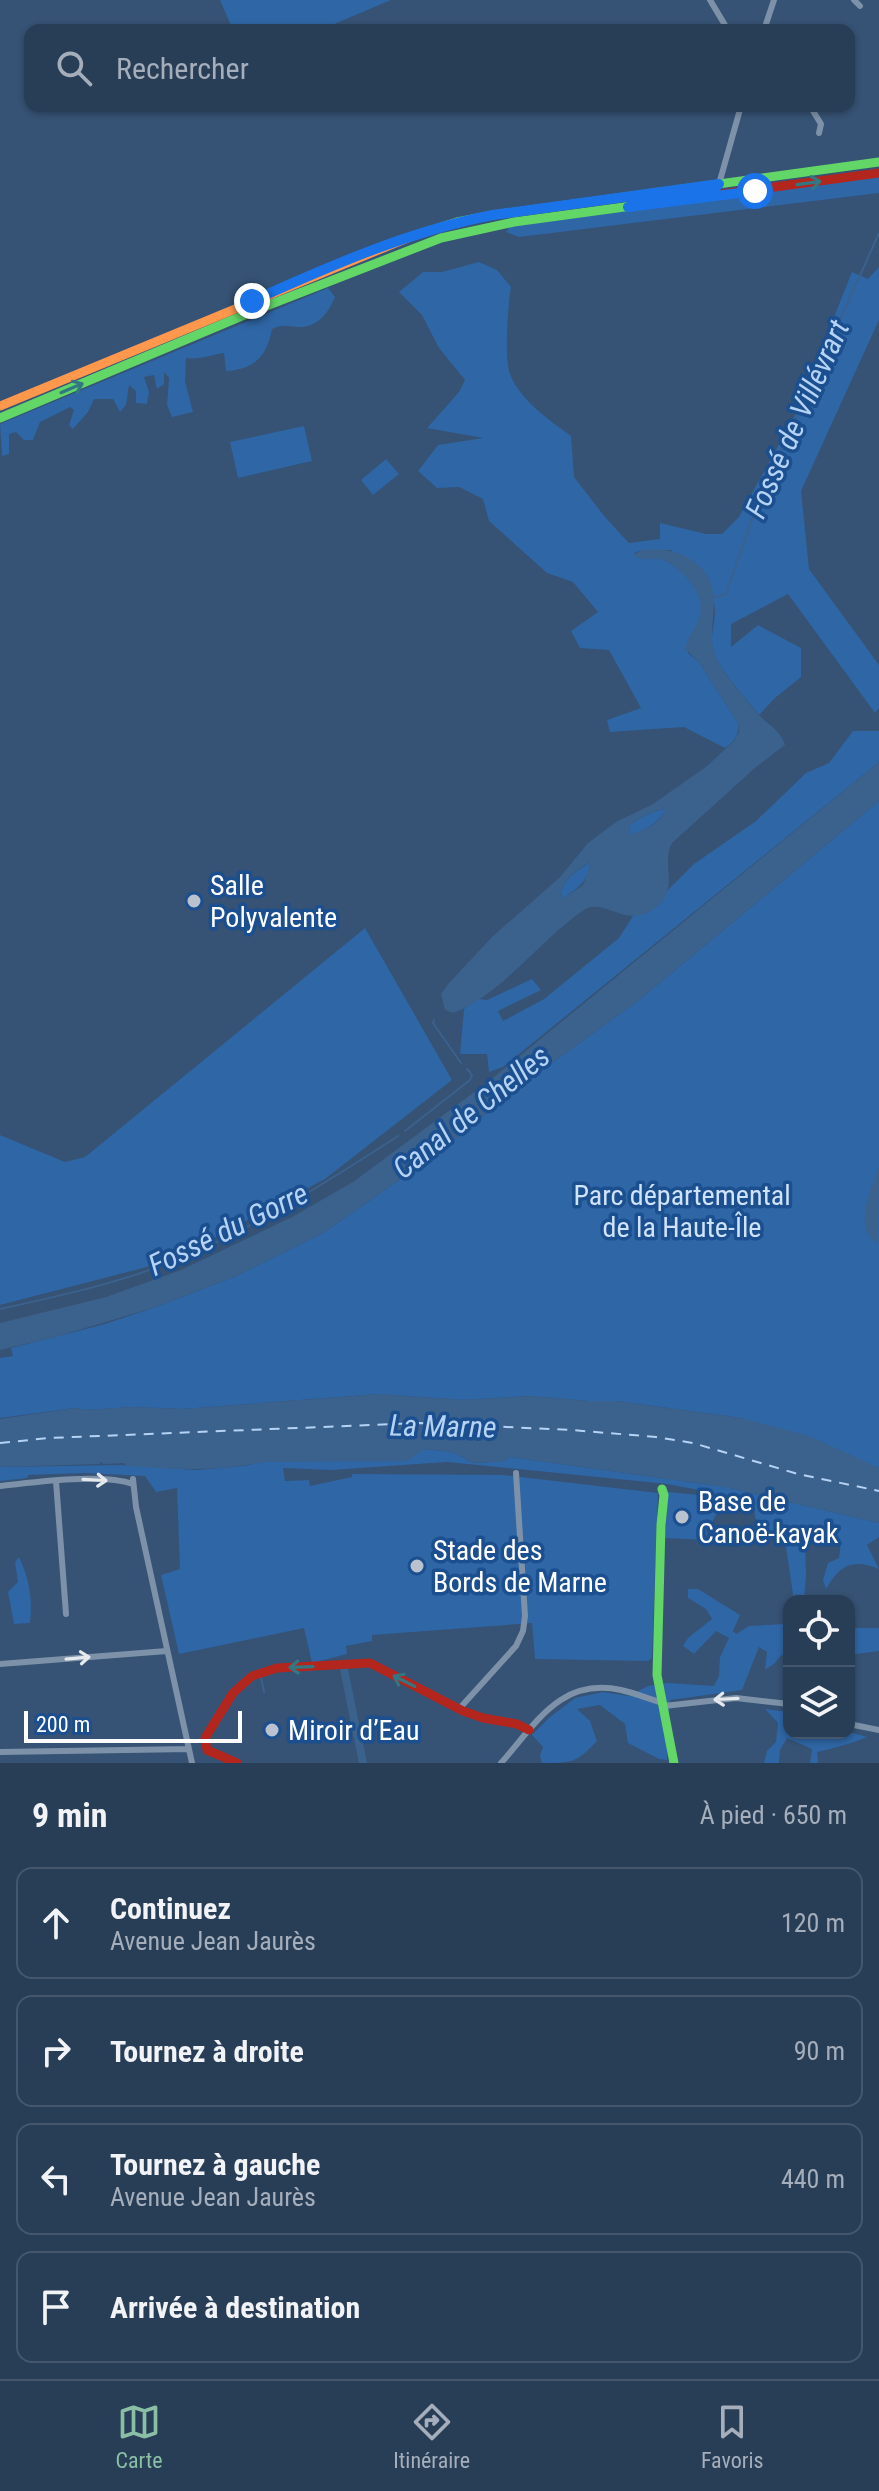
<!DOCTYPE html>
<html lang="fr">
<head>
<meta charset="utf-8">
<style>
  :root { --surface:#283e57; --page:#30455d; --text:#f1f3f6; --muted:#a5aeba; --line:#44576d; --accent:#8abfa5 }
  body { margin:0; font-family:"Roboto Condensed",sans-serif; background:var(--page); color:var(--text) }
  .controls { position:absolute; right:24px; bottom:24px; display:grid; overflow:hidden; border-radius:16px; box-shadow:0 2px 6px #0004 }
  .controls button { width:72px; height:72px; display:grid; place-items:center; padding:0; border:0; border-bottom:2px solid var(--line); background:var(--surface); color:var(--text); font:40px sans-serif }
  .scale { position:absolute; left:24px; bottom:20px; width:218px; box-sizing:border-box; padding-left:8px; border:4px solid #fff; border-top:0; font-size:22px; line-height:28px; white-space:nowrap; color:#fff; -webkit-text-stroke:6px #1b4f8f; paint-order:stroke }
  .stop { position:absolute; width:24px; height:24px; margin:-18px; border:6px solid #1a73e8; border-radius:50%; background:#fff }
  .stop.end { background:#1a73e8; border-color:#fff; box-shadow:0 2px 8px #0008 }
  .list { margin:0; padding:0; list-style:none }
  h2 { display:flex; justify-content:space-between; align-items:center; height:104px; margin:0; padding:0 32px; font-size:34px }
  h2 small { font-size:26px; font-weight:400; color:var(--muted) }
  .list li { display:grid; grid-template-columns:52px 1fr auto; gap:24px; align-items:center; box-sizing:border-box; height:112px; margin:0 16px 16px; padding:0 16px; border:2px solid var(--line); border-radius:16px }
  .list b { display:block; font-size:30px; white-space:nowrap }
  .list p { margin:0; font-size:26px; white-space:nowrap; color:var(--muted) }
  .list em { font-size:26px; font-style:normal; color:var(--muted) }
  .icon { flex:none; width:44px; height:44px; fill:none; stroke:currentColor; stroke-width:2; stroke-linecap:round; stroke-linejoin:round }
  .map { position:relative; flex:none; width:879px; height:1763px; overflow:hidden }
  .search { position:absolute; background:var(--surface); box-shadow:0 2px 6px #0004; left:24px; right:24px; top:24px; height:88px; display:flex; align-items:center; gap:20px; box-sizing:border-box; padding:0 28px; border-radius:16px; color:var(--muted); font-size:30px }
  .sheet { height:616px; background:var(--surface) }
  nav { display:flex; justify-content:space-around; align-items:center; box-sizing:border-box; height:112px; border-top:2px solid var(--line); background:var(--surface); font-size:22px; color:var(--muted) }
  nav a { display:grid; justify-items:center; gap:4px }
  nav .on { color:var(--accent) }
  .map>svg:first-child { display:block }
</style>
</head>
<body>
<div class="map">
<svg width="879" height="1763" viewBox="0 0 879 1763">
  <rect width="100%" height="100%" fill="#365274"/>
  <path fill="#2f66a5" d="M 220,0 L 391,0 L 320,30 L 233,30 Z
    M 879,176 L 879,193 L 519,237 L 506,232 L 510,226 Z
    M 479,262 L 497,270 L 511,287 C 508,304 504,360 510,374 C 521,401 548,419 571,436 L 574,477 L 605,517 L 629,543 L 660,539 L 660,523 L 706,534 L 722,534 L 739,517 L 794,417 L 852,272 L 868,279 L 879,267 L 879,320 L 801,491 L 809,569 L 879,665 L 879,708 L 875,713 L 788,594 L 731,624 L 731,647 L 758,625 L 801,648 L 801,677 L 775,698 L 759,715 C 746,698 719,671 713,650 C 710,638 714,626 715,613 C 716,586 689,569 671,550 L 642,550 L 634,553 C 650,565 648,555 663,560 C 680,565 705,593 701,612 C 698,630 688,632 688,653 L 699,662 L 738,723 C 739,735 735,741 725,748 L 684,727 L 610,732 L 607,720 L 641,708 L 609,650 L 580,648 L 571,631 L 598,612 L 573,582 L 547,573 L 489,521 L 483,499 L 459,487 L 437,488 L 418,471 L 438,445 L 483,438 L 427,428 L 459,392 L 465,380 L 439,348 L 422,315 L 399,292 L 423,272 L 442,272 Z
    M 328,288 L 335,297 C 328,314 317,328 297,327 C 287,326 283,324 272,329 C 267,356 255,369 226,371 L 224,353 C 210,355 200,360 186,358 L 185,381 L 193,412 L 172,417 L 167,405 L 169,378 L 164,372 L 164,384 L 157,389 L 154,375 L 144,377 L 149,392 L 147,404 L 136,403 L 136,391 L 129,385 L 126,405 L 120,412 L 113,399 L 94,399 L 88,412 L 73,429 L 69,425 L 74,410 L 70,407 L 40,422 L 33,440 L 24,440 L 16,432 L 9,434 L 9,454 L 2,456 L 0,424 Z
    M 304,426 L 312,461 L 238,478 L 230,442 Z
    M 386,459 L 399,474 L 373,495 L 361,480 Z
    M 853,731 L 879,731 L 879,762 L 503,1067 L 489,1072 L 487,1054 L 460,1054 L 464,1009 L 478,999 L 487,1000 L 532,979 L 541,990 L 498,1011 L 503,1021 L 544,999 L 619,938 L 633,916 L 647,912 L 662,901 L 668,890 L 694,864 L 756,821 L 806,773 L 829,763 Z
    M 879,801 L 879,1468 L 741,1418 L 616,1401 L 588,1401 L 531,1396 L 463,1400 L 379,1394 L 183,1409 L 132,1407 L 87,1410 L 75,1408 L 0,1418 L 0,1358 L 13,1356 L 11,1348 L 105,1324 L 153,1308 L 234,1277 L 323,1233 L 402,1178 L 466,1131 L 503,1098 L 639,1000 Z
    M 667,809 C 659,822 644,833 628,834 L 630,825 C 641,817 653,810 667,809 Z
    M 589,863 L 590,866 C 586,884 576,889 562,899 C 559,881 575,872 589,863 Z
    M 365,928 L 452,1080 L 325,1179 L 170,1261 L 0,1305 L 0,1135 L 65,1162 L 85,1157 Z
    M 425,1449 L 453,1452 L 473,1463 L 504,1461 L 510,1457 L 726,1487 L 879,1523 L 879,1537 L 867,1545 L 879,1569 C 852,1558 840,1565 826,1589 L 823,1580 L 828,1563 L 839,1558 L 841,1542 L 805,1539 L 806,1575 L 804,1601 L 794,1601 L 784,1534 L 767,1529 L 755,1518 L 754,1505 L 726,1498 L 711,1524 L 705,1540 L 665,1538 L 668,1492 L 699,1495 L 699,1490 L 667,1484 L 447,1462 L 331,1470 L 283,1468 L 285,1481 L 309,1480 L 310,1486 L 352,1477 L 352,1474 L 503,1475 L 658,1493 L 652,1658 L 648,1661 L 535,1659 L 532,1623 L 372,1635 L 372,1641 L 346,1646 L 347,1654 L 312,1663 L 304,1628 L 179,1654 L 161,1575 L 180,1569 L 177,1488 L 156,1492 L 145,1476 L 84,1473 L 28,1475 L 27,1478 L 0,1481 L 0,1467 L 120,1465 L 197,1470 L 243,1466 L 263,1462 L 322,1461 Z
    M 19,1557 C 29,1578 33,1599 30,1623 L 14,1624 L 8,1592 L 18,1582 L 15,1562 Z
    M 688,1589 L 698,1589 L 740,1615 L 733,1631 L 736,1634 L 749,1626 L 785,1624 L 789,1621 L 789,1658 L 781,1655 L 775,1663 L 765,1670 L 767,1652 L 759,1647 L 742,1690 L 670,1700 L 667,1760 L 659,1759 L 628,1743 L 625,1724 L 600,1705 L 577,1709 L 590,1721 L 597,1741 C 576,1763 573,1763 542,1763 L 540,1756 L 543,1747 L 532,1735 L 550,1717 L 575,1698 L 603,1692 L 629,1696 L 648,1686 L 668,1683 L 714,1686 L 719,1676 L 720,1657 L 729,1638 L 716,1631 L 694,1654 L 683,1646 L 688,1638 L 712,1619 L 706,1609 L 688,1598 Z
    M 857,1628 L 879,1628 L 879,1651 L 849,1655 L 849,1631 Z
    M 765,1709 L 789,1712 L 789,1733 L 849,1732 L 867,1737 C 851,1744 834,1748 817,1752 L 818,1763 L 810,1763 L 812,1749 L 787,1738 L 780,1750 L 779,1763 L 764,1763 L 767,1751 L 776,1742 L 778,1723 Z"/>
  <path fill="#3b618d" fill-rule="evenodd" d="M 658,549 C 676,551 695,558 706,574 C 724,601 704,632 716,658 C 724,675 745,698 757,713 C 767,724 781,730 785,745 L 756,767 L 672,843 C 660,864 681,889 655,908 C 626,929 610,901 587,908 C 542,937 503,994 453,1013 L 445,1010 L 441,994 L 448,984 L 492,937 L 560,877 L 588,843 L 616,822 L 653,804 L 707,766 L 734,741 L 739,732 L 738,723 L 699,662 L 685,649 C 687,639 691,634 696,626 C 706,605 699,590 684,575 C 678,570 671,562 663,560 C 651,556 645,563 633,555 L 642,550 ZM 666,809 C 661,822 643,833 628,834 L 630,825 C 640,817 653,810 666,809 ZM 588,863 L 590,866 L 583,885 L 562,899 C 559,881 575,872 588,863 Z
    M 879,762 L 879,801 L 639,1000 L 503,1098 L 466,1131 L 402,1178 L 323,1233 L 234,1277 L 153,1308 L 55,1337 L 0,1350 L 0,1323 L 106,1297 L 181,1270 L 292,1217 L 353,1182 L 489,1081 Z
    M 879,1167 L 878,1244 C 852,1230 871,1188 879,1167 Z
    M 379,1394 L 463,1400 L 531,1396 L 588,1401 L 616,1401 L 741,1418 L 809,1436 L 879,1468 L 879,1523 L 726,1487 L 510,1457 L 504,1461 L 473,1463 L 453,1452 L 425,1449 L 407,1461 L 263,1462 C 218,1472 171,1469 126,1466 L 124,1463 L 104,1464 L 100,1462 L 100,1464 L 0,1467 L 0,1419 L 75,1408 L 87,1410 L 132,1407 L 183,1409 Z"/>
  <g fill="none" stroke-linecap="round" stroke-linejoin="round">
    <path stroke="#3b618d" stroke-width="2" d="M 713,598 L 726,594 L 757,505 L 879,233
      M 434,1020 L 433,1023 L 461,1063
      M 405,1131 L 470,1080 L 472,1075 L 467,1069
      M 0,1309 C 59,1296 120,1283 176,1260 C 255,1228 327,1182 398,1136
      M 261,1677 L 264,1692"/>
    <path stroke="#3b618d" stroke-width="8" d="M 344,1669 L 363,1763"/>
    <path stroke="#b5d3f5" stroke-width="2" stroke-dasharray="10 8" stroke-linecap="butt" d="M 0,1443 L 49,1438 L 420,1423 L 571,1430 L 656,1437 L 693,1443 L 798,1474 L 879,1491"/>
    <path stroke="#7d92a8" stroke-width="6" d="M 710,0 L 728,30
      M 854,0 L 860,6
      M 764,30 L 774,0
      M 810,106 L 821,124 L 819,133
      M 719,184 L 741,106
      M 133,1479 L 136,1507 L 192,1763
      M 56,1481 L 66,1614
      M 0,1486 C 34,1482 102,1473 133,1484
      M 0,1664 L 167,1651
      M 664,1706 L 736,1698 L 789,1704
      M 459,1709 L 516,1646 L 523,1631 L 525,1616 L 516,1473
      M 849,1724 L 879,1730
      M 0,1752 L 189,1749
      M 501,1763 C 536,1724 560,1677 621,1690 C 635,1693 649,1699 663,1703"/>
    <path stroke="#63d668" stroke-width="9" d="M 410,237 L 457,222 L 493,215 L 879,162
      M 0,418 L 256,310 L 441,238 L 514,222 L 639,205
      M 662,1489 L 664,1495 L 661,1525 L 657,1675 L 674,1763"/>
    <path stroke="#ff974d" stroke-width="9" d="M 0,406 L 410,237"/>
    <path stroke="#b3261e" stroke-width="9" d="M 639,205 L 879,173
      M 237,1763 L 207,1750 L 205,1738 L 233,1693 L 252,1676 L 277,1668 L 370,1663 L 463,1711 L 483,1718 L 517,1724 L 529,1730"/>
  </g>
  <defs><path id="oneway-shaft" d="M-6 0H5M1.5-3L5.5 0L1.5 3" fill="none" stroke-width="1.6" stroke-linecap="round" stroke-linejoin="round" transform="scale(2)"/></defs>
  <g stroke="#317883">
    <use href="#oneway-shaft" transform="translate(809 183) rotate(-8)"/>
    <use href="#oneway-shaft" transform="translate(72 388) rotate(-23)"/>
    <use href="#oneway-shaft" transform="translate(301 1667) rotate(178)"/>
    <use href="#oneway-shaft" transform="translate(404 1681) rotate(-153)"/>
  </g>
  <g stroke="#e5e9ee">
    <use href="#oneway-shaft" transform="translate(95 1480) rotate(3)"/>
    <use href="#oneway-shaft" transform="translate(78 1658) rotate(-5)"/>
    <use href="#oneway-shaft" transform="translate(726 1699) rotate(177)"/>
  </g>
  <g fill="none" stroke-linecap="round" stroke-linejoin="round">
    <path stroke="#1a73e8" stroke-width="10" d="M 252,301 C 330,266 409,231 493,215 L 719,184 L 713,190 L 657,199 L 628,207 L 755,191"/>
  </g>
  <g fill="#b9c2ce" stroke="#1b4f8f" stroke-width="3">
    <circle cx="194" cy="901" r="8"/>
    <circle cx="682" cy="1517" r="8"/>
    <circle cx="417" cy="1566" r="8"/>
    <circle cx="272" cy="1730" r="8"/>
  </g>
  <g text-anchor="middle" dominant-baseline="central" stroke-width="7" stroke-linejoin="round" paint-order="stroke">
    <g font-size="28" fill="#fff" stroke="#1b4f8f" text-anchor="start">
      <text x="210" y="885">Salle<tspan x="210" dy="32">Polyvalente</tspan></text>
      <text x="698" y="1501">Base de<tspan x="698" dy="32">Canoë-kayak</tspan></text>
      <text x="433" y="1550">Stade des<tspan x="433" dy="32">Bords de Marne</tspan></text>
      <text x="288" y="1730">Miroir d’Eau</text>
    </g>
    <g font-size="28" fill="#cfe3fa" stroke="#1b4f8f">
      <text x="682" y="1195">Parc départemental<tspan x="682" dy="32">de la Haute-Île</tspan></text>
    </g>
    <g font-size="30" font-style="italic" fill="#b5d3f5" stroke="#1b4f8f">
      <text transform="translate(797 419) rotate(-66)">Fossé de Villévrart</text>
      <text transform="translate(471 1112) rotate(-39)">Canal de Chelles</text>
      <text transform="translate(228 1229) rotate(-26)">Fossé du Gorre</text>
      <text transform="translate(443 1426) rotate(1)">La Marne</text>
    </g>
  </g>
</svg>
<div class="controls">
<button><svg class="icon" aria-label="locate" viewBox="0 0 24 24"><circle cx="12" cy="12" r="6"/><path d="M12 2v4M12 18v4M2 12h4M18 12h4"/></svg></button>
<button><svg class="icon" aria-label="layers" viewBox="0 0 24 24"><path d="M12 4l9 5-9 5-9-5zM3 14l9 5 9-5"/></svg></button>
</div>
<div class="scale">200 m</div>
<div class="stop" style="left:755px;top:191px"></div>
<div class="stop end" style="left:252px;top:301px"></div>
<div class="search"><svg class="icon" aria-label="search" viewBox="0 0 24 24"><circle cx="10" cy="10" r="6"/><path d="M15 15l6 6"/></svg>Rechercher</div>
</div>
<section class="sheet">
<h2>9 min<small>À pied · 650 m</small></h2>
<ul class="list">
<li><svg class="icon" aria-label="ahead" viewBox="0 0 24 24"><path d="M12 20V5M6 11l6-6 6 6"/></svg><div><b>Continuez</b><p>Avenue Jean Jaurès</p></div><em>120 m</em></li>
<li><svg class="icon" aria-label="right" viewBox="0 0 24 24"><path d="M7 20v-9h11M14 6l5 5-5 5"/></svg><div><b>Tournez à droite</b></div><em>90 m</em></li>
<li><svg class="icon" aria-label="left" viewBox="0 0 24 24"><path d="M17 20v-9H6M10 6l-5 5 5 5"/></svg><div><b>Tournez à gauche</b><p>Avenue Jean Jaurès</p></div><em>440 m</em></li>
<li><svg class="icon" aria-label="arrive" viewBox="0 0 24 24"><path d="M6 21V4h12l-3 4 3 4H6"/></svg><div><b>Arrivée à destination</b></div></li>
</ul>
</section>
<nav>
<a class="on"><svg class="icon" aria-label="map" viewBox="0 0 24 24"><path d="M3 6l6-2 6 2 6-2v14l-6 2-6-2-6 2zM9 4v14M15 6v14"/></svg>Carte</a>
<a><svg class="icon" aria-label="directions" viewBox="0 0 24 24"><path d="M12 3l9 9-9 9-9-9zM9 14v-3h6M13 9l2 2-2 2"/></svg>Itinéraire</a>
<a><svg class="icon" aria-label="saved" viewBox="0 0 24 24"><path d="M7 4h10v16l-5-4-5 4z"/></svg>Favoris</a>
</nav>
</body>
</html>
